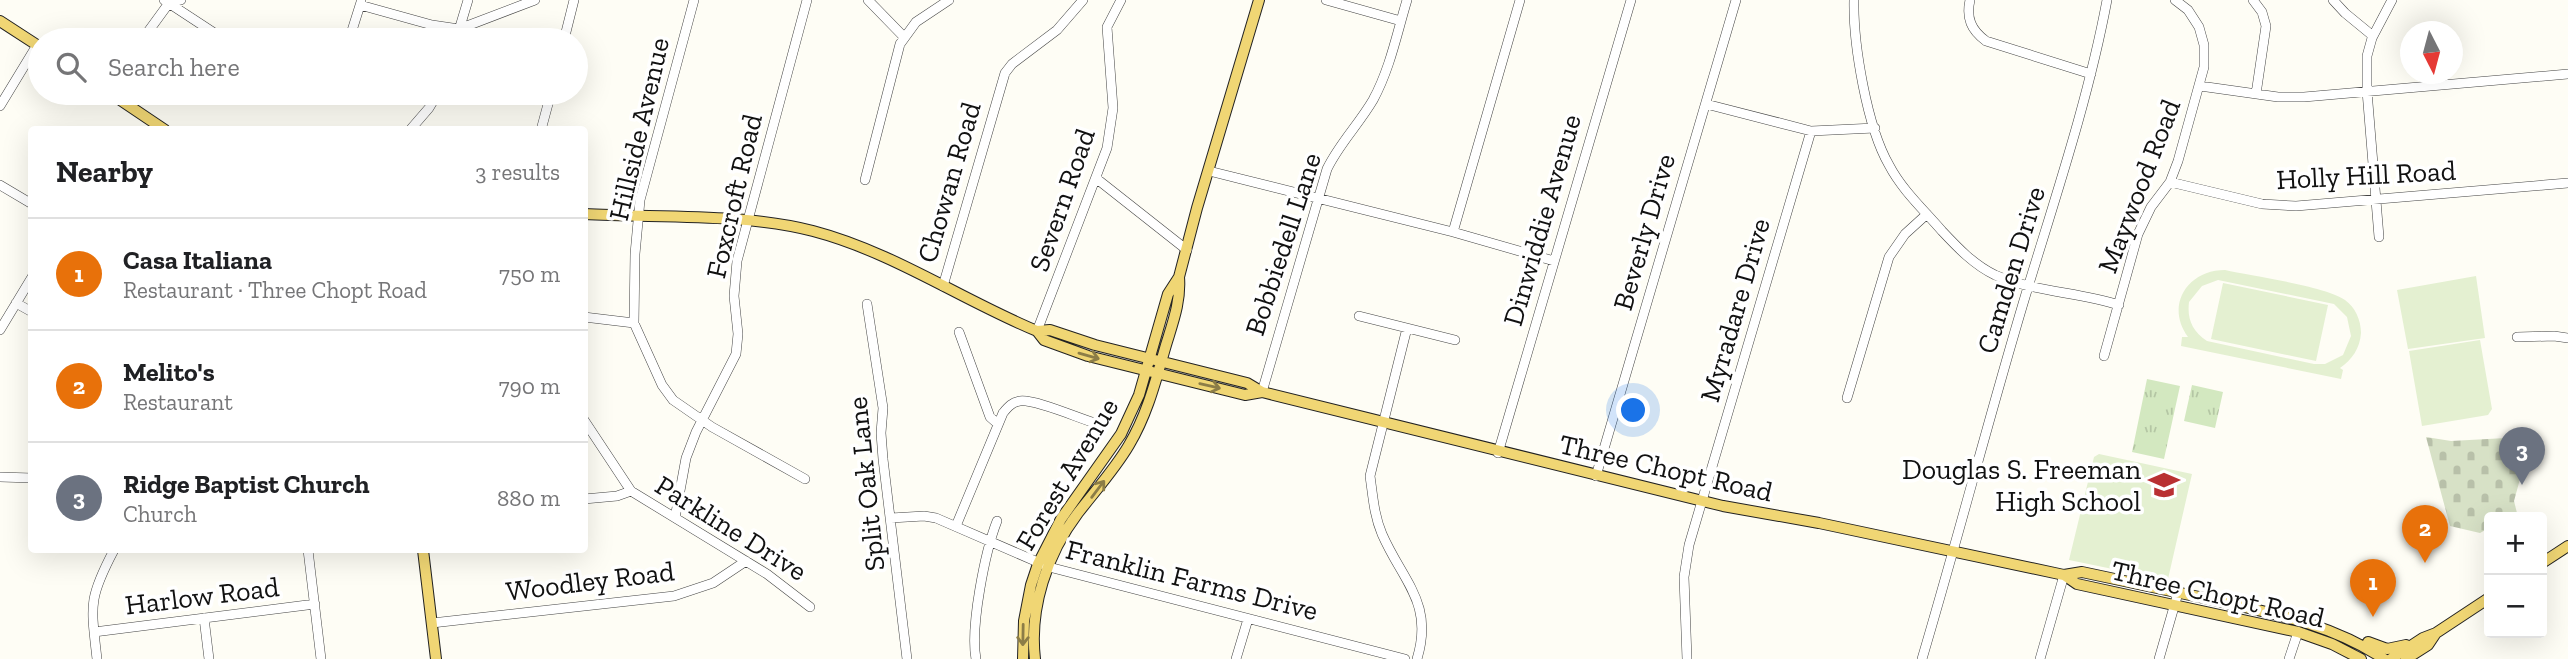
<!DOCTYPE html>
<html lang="en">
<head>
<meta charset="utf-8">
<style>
  :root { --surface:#fff; --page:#f6f6f6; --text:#202124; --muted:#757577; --line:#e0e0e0; --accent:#b93032 }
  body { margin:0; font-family:"Zilla Slab",serif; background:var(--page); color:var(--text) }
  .controls { position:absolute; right:21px; bottom:21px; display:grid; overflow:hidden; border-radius:7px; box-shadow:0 7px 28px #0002 }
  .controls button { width:63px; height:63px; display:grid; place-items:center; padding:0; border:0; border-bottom:2px solid var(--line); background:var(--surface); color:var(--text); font:35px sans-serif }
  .compass { position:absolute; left:2400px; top:21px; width:63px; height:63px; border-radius:50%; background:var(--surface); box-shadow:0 7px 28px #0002; rotate:174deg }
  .you { position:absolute; left:1634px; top:411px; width:24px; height:24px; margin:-18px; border:5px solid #fff; border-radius:50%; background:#1a73e8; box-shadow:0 0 0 10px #1a73e833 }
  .badge { display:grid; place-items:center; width:46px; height:46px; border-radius:50%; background:var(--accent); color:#fff; font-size:23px; font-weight:700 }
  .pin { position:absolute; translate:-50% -58px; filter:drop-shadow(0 2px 4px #0008) }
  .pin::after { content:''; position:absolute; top:37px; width:24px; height:21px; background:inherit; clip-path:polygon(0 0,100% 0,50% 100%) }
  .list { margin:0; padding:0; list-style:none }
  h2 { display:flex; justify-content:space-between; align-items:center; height:91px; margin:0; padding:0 28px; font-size:30px }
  h2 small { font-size:23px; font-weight:400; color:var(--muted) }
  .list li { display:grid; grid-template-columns:46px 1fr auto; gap:21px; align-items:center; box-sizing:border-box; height:112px; padding:0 28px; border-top:2px solid var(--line) }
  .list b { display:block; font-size:26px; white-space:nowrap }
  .list p { margin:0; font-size:23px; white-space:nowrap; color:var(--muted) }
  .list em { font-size:23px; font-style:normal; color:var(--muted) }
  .icon { flex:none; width:38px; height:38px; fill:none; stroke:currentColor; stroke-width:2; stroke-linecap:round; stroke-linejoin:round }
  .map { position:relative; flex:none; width:2568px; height:659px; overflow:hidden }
  .search { position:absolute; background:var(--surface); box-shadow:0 7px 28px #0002; left:28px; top:28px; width:560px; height:77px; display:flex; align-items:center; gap:18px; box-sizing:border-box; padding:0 24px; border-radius:38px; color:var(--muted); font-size:26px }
  .panel { position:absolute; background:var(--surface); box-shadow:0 7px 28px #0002; left:28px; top:126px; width:560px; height:427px; border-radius:7px }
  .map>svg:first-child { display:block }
</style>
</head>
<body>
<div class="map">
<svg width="2568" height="659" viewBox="0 0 2568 659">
  <defs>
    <pattern id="grass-tufts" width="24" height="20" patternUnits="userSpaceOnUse" patternTransform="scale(1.75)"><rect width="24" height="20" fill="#d3e8c0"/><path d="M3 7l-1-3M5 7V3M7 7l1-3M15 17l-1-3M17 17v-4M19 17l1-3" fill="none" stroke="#b4c6a4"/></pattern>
    <pattern id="cemetery-stones" width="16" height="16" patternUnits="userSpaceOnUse" patternTransform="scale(1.75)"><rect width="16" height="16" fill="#d7e1c6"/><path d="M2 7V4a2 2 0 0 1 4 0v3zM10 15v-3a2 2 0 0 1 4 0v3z" fill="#b8c0a9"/></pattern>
  </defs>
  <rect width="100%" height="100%" fill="#fefdf5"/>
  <path fill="url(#grass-tufts)" d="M 2147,379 L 2180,386 L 2164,459 L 2132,452 Z
    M 2192,385 L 2223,392 L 2215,428 L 2184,421 Z"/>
  <path fill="url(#cemetery-stones)" d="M 2426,437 L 2451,441 L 2506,438 L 2520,479 L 2514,501 L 2517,513 L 2509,517 L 2489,517 L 2489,528 L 2480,533 L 2450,526 Z"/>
  <path fill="#e4f0d1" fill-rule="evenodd" d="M 2225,270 C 2251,276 2326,286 2345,300 C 2355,307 2361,320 2361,333 C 2360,348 2352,360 2340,368 L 2343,370 L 2341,379 L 2181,346 L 2182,337 L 2188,337 C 2165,306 2187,270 2225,270 ZM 2218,280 L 2334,304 L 2347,317 L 2351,336 L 2343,355 L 2325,364 L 2314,364 L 2207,341 C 2192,331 2187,319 2189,302 L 2202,286 Z
    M 2476,276 L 2485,338 L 2408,349 L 2397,290 Z
    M 2223,283 L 2328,305 L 2316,361 L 2211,339 Z
    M 2480,340 L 2492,409 L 2488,415 L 2422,426 L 2409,351 Z
    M 2099,454 L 2192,474 L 2168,579 L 2166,580 L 2069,560 L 2094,457 Z"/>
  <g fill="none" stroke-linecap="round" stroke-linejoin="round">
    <defs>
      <path id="minor" d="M 164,0 L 225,40
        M 694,0 L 640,200 L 635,254 L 634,323 L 662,385 L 673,400 L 712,427 L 805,479
        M 868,0 L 904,37
        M 1326,0 L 1401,21
        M 1854,0 C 1853,44 1867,127 1889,165 C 1902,190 1924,210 1942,231 C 1958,248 1974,265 1995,275 C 2034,292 2078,292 2119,305
        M 1970,0 C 1966,18 1971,30 1986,41 L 2091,74
        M 2253,0 L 2262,12 L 2266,26 L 2256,94
        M 2333,0 L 2345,13 L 2373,36
        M 360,5 L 432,25 L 459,29 L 535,0
        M 142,40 L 169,3 L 181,0
        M 349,40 L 361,2
        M 456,40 L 468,0
        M 564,40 L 574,0
        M 2200,86 L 2278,97 L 2304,97 L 2568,74
        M 1706,104 L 1811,131 L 1875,128
        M 0,106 L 37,45
        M 410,130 L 429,108 L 438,93
        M 541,130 L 551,93
        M 1209,171 L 1453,232 L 1554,261
        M 1097,179 L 1187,250
        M 865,180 L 900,44 L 916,22 L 949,0
        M 2170,182 L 2262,204 L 2296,206 L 2568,183
        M 0,185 L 32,204
        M 1453,232 L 1520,0
        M 2379,237 L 2367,91 L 2367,56 L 2372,38 L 2392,0
        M 943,286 L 1005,73 L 1012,64 L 1057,30 L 1083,0
        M 16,303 L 32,312
        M 867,304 L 883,408 L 881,433 L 883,459 L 907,659
        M 1359,316 L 1455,340
        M 584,317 L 634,323
        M 1407,328 L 1370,476 C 1373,497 1374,515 1382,534 C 1403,582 1434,603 1417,659
        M 0,330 L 32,277
        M 1037,331 L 1107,148 L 1113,108 L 1107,27 L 1121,0
        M 959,332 L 990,417 L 998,424
        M 2517,337 L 2554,336 L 2568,338
        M 2104,356 L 2138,234 L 2151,207 L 2170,182 L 2178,161 L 2204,67 L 2204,45 L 2199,27 L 2188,10 L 2175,0
        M 1262,392 L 1327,169 C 1339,144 1359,124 1373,100 C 1390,69 1397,33 1407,0
        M 1847,398 L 1889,257 L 1905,234 L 1927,214
        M 584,420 L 631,491
        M 1498,453 L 1631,0
        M 1596,476 L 1736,0
        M 0,477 L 32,478
        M 584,499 L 617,496 L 631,491 L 767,574 L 810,607
        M 675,518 L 686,458 L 696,432 L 736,354 L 738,334 L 734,296 L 737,261 L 807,0
        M 891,518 L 924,516 L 936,518 L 1049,567 L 1405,659
        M 956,526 L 1003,413 C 1008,407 1012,402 1020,401 C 1035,399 1078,418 1095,423
        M 308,550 L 321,659
        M 204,618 L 209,659
        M 432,623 L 674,596 L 713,583 L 746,561
        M 94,632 L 315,604
        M 97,659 C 91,605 88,599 114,550
        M 976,659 C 970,627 985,552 997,521
        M 1236,659 L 1248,619
        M 1687,659 L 1684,577 L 1689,545 L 1811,131
        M 1922,659 C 1958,538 1989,417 2025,297 C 2055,198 2088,101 2107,0
        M 2040,659 L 2064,575
        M 2159,659 L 2178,593
        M 2289,659 L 2298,632"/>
      <path id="major" d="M 0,21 L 40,47
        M 110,93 L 165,130
        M 584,214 C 656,218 745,213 813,231 C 893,252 962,300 1037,331 L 1050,330 L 1095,345 L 1247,383 L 1262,392 L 1723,506 L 1819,523 L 2064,575 L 2082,572 C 2127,582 2173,591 2218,601 C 2277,614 2333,625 2384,659
        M 1037,331 L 1044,340 L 1088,356 L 1245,395 L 1262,392
        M 423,550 L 436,659
        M 2542,563 L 2568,546
        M 2064,575 L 2077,584 L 2298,632 L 2332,644 L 2361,659
        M 2368,642 L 2387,649 L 2406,645
        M 1023,659 L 1024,621 L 1031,585 L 1038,564 L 1061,519 L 1121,434 L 1139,395 L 1168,294 L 1179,277 L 1197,208 L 1259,0
        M 1035,659 C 1029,608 1047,554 1078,513 C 1095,491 1115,469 1129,445 C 1148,413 1156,379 1166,345 C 1173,322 1181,301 1179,277
        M 2391,659 L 2423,638 L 2436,633 L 2489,598
        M 2406,659 L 2428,645 L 2436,633"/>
    </defs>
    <use href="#minor" stroke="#444" stroke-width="10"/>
    <use href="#major" stroke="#222" stroke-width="12"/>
    <use href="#minor" stroke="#fff" stroke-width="9"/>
    <use href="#major" stroke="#f0d674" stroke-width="10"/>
  </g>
  <defs><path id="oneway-shaft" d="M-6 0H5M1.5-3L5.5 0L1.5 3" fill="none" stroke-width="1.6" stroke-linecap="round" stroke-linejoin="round" transform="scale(1.75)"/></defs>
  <g stroke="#8c7d47">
    <use href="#oneway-shaft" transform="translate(1089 356) rotate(16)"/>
    <use href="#oneway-shaft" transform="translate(1210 386) rotate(13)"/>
    <use href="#oneway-shaft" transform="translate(1098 489) rotate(-53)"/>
    <use href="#oneway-shaft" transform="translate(1023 635) rotate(91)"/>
  </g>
  <defs>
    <symbol id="school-bare" viewBox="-9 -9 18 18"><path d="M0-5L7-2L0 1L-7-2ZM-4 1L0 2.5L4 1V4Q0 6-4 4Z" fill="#b93032" stroke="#fff" stroke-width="2.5" paint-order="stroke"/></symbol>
  </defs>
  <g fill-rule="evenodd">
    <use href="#school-bare" x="2142" y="463" width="44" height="44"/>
  </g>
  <g text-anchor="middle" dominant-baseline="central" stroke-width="7" stroke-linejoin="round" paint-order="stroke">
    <g font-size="28" fill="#111" stroke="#fff">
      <text transform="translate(639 129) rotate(-77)">Hillside Avenue</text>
      <text transform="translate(2366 175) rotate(-3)">Holly Hill Road</text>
      <text transform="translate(949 182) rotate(-74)">Chowan Road</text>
      <text transform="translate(2139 186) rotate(-69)">Maywood Road</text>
      <text transform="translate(734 196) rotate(-77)">Foxcroft Road</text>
      <text transform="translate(1062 200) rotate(-71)">Severn Road</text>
      <text transform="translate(1542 220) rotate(-74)">Dinwiddie Avenue</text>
      <text transform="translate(1644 232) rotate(-74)">Beverly Drive</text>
      <text transform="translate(1283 244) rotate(-72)">Bobbiedell Lane</text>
      <text transform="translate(2011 270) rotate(-73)">Camden Drive</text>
      <text transform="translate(1735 310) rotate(-74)">Myradare Drive</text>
      <text transform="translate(1666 468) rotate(13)">Three Chopt Road</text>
      <text transform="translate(1067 474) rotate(-59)">Forest Avenue</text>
      <text transform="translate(866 484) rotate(-96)">Split Oak Lane</text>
      <text transform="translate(731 528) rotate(32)">Parkline Drive</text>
      <text transform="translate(1192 580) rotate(14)">Franklin Farms Drive</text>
      <text transform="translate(590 581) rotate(-7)">Woodley Road</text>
      <text transform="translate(2218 594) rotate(13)">Three Chopt Road</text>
      <text transform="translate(202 596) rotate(-7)">Harlow Road</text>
    </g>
    <g font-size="28" fill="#111" stroke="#fff" text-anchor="end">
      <text x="2141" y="469">Douglas S. Freeman<tspan x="2141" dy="32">High School</tspan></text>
    </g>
  </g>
</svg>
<div class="controls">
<button>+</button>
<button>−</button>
</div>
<svg class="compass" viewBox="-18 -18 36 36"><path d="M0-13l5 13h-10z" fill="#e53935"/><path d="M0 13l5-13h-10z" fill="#757577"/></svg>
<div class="you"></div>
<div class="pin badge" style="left:2373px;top:617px;background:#e8710a">1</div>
<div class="pin badge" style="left:2425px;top:563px;background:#e8710a">2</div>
<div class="pin badge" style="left:2522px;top:485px;background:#6b7280">3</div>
<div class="search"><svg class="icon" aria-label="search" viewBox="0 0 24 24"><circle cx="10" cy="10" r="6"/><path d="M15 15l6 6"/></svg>Search here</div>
<section class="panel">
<h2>Nearby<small>3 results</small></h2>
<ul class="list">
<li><span class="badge" style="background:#e8710a">1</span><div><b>Casa Italiana</b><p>Restaurant · Three Chopt Road</p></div><em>750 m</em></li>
<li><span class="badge" style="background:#e8710a">2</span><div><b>Melito's</b><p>Restaurant</p></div><em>790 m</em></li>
<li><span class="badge" style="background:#6b7280">3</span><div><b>Ridge Baptist Church</b><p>Church</p></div><em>880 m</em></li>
</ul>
</section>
</div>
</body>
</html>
